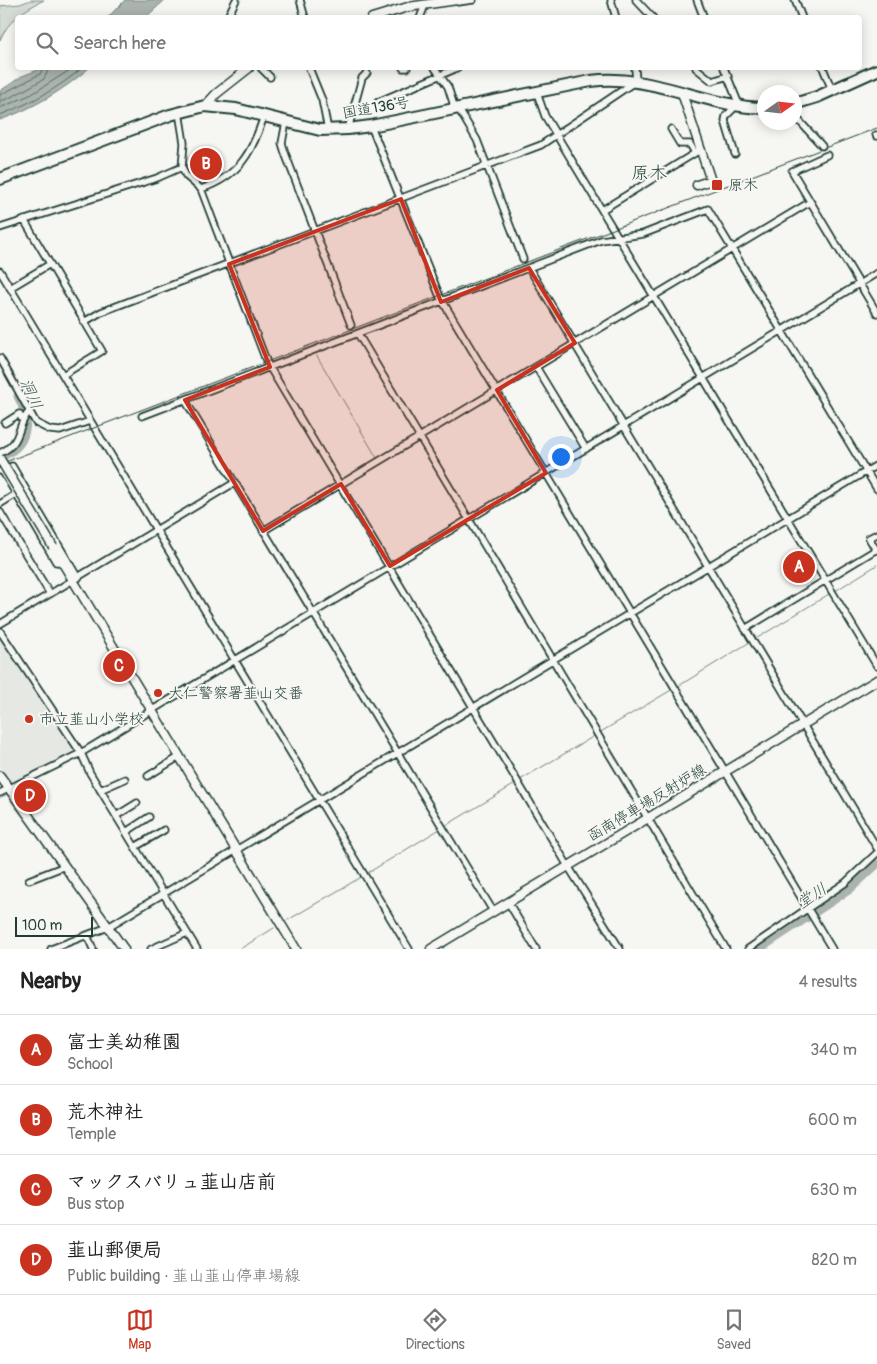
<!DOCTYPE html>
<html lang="en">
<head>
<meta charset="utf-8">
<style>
  :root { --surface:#fff; --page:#f2f2f2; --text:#222; --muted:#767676; --line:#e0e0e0; --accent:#c8321e }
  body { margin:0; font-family:Pangolin,"Klee One",sans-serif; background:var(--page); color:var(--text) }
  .compass { position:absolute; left:757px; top:85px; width:45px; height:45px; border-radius:50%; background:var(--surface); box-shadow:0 2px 12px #0003; rotate:76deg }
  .scale { position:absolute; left:15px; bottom:12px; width:78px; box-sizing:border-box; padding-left:5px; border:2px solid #1f3d34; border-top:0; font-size:14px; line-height:18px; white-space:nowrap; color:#1f3d34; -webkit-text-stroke:4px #f6f6f2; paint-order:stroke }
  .you { position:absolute; left:560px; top:456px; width:18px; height:18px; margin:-12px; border:4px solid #fff; border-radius:50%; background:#1a73e8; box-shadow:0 0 0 8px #1a73e833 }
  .badge { display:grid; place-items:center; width:32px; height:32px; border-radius:50%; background:var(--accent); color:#fff; font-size:16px; font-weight:700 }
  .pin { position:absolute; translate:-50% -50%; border:2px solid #fff; box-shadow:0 1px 5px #0006 }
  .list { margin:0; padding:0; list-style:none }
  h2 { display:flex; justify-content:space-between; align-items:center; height:65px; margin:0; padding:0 20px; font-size:21px }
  h2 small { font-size:16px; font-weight:400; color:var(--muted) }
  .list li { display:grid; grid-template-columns:32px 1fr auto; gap:15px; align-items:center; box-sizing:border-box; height:70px; padding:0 20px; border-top:1px solid var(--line) }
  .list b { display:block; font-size:19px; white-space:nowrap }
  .list p { margin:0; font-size:16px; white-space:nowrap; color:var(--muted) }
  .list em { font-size:16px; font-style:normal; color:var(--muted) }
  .icon { flex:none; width:28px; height:28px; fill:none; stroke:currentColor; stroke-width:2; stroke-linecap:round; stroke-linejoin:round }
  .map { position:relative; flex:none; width:877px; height:949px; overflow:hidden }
  .search { position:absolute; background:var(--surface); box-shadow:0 2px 12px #0003; left:15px; right:15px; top:15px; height:55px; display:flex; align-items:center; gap:12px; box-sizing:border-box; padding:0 18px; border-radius:5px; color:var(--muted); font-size:19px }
  .sheet { height:345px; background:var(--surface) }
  nav { display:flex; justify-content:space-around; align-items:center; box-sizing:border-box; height:70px; border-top:1px solid var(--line); background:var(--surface); font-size:14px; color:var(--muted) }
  nav a { display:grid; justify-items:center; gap:2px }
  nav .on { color:var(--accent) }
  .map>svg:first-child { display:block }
</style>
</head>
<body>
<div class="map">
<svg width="877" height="949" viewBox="0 0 877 949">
  <rect width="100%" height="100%" fill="#f6f6f2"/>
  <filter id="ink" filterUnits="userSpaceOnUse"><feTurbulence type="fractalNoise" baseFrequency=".02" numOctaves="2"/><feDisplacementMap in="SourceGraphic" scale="10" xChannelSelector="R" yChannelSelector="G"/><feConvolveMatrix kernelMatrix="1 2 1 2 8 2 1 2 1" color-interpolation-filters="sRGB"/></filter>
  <g filter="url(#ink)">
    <path fill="#e6e8e4" d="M 0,633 L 77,747 L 75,751 L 11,785 L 0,770 Z"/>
    <path fill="#d6dbd6" stroke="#7a8c85" d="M 31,0 L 44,0 C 24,10 9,19 0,40 L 0,6 L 20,4 Z"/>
    <path fill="#aab3ae" stroke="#72847d" d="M 125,0 L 165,0 L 146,17 L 108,17 Z
      M 43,68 L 89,68 C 64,90 32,109 0,120 L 0,91 L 22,76 Z"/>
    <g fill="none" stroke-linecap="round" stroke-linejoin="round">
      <path stroke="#576c65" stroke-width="1" d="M 0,95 L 40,74 L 43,68
        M 0,101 C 7,101 36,83 44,79 L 49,68
        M 0,108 L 32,94 L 73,68
        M 0,115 C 29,104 59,88 82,68"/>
      <path stroke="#72847d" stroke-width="1" d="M 317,356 L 377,458
        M 835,591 L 877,565
        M 754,640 L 829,594
        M 677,687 L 750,642
        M 599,733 L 673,689
        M 520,780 L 596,735
        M 445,826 L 517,783
        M 366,874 L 440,829
        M 288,920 L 363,876
        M 240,949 L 274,928"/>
      <path stroke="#aab3ae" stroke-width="9" d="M 0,457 C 29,446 31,420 18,396
        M 759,949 L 850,889 L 877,864"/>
      <defs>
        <path id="street" d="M 300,0 L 305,18
          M 611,0 L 616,18
          M 636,0 L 653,18
          M 697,0 L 704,18
          M 795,0 L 802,18
          M 458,2 L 473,0
          M 227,18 L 236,0
          M 420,18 L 425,5
          M 261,68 L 270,77
          M 309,68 L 322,100 L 328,130
          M 403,68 L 407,68
          M 435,68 L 448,87 L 455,109
          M 696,68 L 712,81 L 728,76
          M 724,68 L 740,107
          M 823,68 L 832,90
          M 537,93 L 545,116 L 877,666
          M 378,102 L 457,68
          M 458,108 L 477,140 L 523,259
          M 179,112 L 184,143 L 182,167 L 186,176 L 201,189 L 267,363 L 568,866 L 620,949
          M 794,115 L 822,146
          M 286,122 L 282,143 L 285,153 L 351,325
          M 371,126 L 440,297 L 832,949
          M 348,129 L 362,78 L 367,73
          M 671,129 L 680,144 L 690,144 L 695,153
          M 876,135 L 877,136
          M 735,154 L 725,121 L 726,116 L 736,106
          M 827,155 L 792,171 L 877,313
          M 201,189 C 239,176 252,153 264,116
          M 602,210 L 700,150
          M 24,220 L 102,351 L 63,375
          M 0,228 L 157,178 L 182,167
          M 529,268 L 877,848
          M 0,271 L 409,949
          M 10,288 L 50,264
          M 84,322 L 101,312 L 541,145 L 636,81 L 635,68
          M 358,334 L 726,949
          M 0,358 L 36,423 L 50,430 L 60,431 L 90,421
          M 536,367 L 586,449
          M 185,400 L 493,911
          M 142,416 L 601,240 L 643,234 L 708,209 L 877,489
          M 5,423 L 19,414 L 22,419
          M 0,453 C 23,443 16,425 29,412
          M 2,470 L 56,562 L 62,562
          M 0,471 L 12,466 L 78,578
          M 0,504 L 16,494
          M 0,512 L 50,594
          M 263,531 L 810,202
          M 876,550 L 869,538 L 877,534
          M 0,624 L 234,483
          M 745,629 L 877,549
          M 0,631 L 81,753 L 90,773 L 197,949
          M 148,776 L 179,757
          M 100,790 L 125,779
          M 0,793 L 81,753 L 877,273
          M 116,816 L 137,803
          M 126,832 L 149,817
          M 135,847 L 164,830
          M 29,880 L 65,866
          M 508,902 L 536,949
          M 87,935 L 93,949
          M 51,949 L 108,927 L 877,465
          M 151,949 L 187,933
          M 748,949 L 845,883 L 877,853"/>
        <path id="secondary" d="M 372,18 L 408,7 L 457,0
          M 682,93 L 710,178 L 709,181 L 697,185
          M 205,106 L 216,94 L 249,68
          M 53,547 L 296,949
          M 0,776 L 124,949
          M 431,949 L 877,680"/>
        <path id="highway" d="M 794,104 L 817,97 L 877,70
          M 0,179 L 170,115 L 205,106 L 236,109 L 320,130 L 348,129 L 371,126 L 591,81 C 651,73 706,107 764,108"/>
      </defs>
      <use href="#street" stroke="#1f3d34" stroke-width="9"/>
      <use href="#secondary" stroke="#1f3d34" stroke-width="11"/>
      <use href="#highway" stroke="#1f3d34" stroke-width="14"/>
      <use href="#street" stroke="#f6f6f2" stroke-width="5.5"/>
      <use href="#secondary" stroke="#f6f6f2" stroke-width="8"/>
      <use href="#highway" stroke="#f6f6f2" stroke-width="10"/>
      <path stroke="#1f3d34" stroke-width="1" d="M 0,464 L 877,128"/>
      <defs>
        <path id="secondary-bridge" d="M 0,459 L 53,547"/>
      </defs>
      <use href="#secondary-bridge" stroke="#1f3d34" stroke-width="11" stroke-linecap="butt"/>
      <use href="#secondary-bridge" stroke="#f6f6f2" stroke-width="8"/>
    </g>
  </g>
  <path fill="#c8321e" fill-opacity="0.2" stroke="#c8321e" stroke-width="4" stroke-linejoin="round" d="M 401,199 L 441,302 L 529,268 L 575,343 L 497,390 L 546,473 L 390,566 L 341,484 L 263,531 L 185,400 L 270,367 L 229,264 Z"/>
  <g fill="#c8321e" stroke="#f6f6f2" stroke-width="2">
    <rect x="711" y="179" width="12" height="12" rx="2.5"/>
    <circle cx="158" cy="693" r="5"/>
    <circle cx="29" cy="719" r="5"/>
  </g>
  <g text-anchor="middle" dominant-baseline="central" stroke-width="4" stroke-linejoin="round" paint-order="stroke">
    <g font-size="15" fill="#1f3d34" stroke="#f6f6f2">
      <text transform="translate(376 108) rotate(-10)">国道136号</text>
      <text transform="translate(647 803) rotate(-31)">函南停車場反射炉線</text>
    </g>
    <g font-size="15" fill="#1f3d34" stroke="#f6f6f2" text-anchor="start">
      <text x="728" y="185">原木</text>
      <text x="168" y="693">大仁警察署韮山交番</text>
      <text x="39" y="719">市立韮山小学校</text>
    </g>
    <g font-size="16" font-style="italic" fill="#425a52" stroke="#f6f6f2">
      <text transform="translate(31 394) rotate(66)">洞川</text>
      <text transform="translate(812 896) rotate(-34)">堂川</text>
    </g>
    <g font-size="18" fill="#1f3d34" stroke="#f6f6f2">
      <text x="649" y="173">原木</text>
    </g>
  </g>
</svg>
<svg class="compass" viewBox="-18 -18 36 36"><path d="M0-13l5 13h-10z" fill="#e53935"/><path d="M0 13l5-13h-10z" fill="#767676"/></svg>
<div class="scale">100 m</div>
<div class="you"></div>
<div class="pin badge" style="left:799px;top:567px">A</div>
<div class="pin badge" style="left:206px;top:164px">B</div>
<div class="pin badge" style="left:119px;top:666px">C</div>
<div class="pin badge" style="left:30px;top:796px">D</div>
<div class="search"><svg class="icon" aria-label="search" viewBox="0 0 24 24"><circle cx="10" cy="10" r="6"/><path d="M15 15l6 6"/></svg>Search here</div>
</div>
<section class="sheet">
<h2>Nearby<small>4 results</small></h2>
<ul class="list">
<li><span class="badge">A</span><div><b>富士美幼稚園</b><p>School</p></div><em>340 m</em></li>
<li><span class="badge">B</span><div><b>荒木神社</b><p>Temple</p></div><em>600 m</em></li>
<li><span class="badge">C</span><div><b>マックスバリュ韮山店前</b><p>Bus stop</p></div><em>630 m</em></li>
<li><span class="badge">D</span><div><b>韮山郵便局</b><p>Public building · 韮山韮山停車場線</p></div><em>820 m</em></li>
</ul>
</section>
<nav>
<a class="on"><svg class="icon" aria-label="map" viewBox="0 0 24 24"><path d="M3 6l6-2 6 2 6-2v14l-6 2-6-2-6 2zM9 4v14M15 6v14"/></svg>Map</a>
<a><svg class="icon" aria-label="directions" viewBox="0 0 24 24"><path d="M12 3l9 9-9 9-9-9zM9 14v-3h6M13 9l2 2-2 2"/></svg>Directions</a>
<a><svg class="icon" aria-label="saved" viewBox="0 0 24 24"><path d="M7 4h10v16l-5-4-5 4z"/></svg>Saved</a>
</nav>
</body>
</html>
